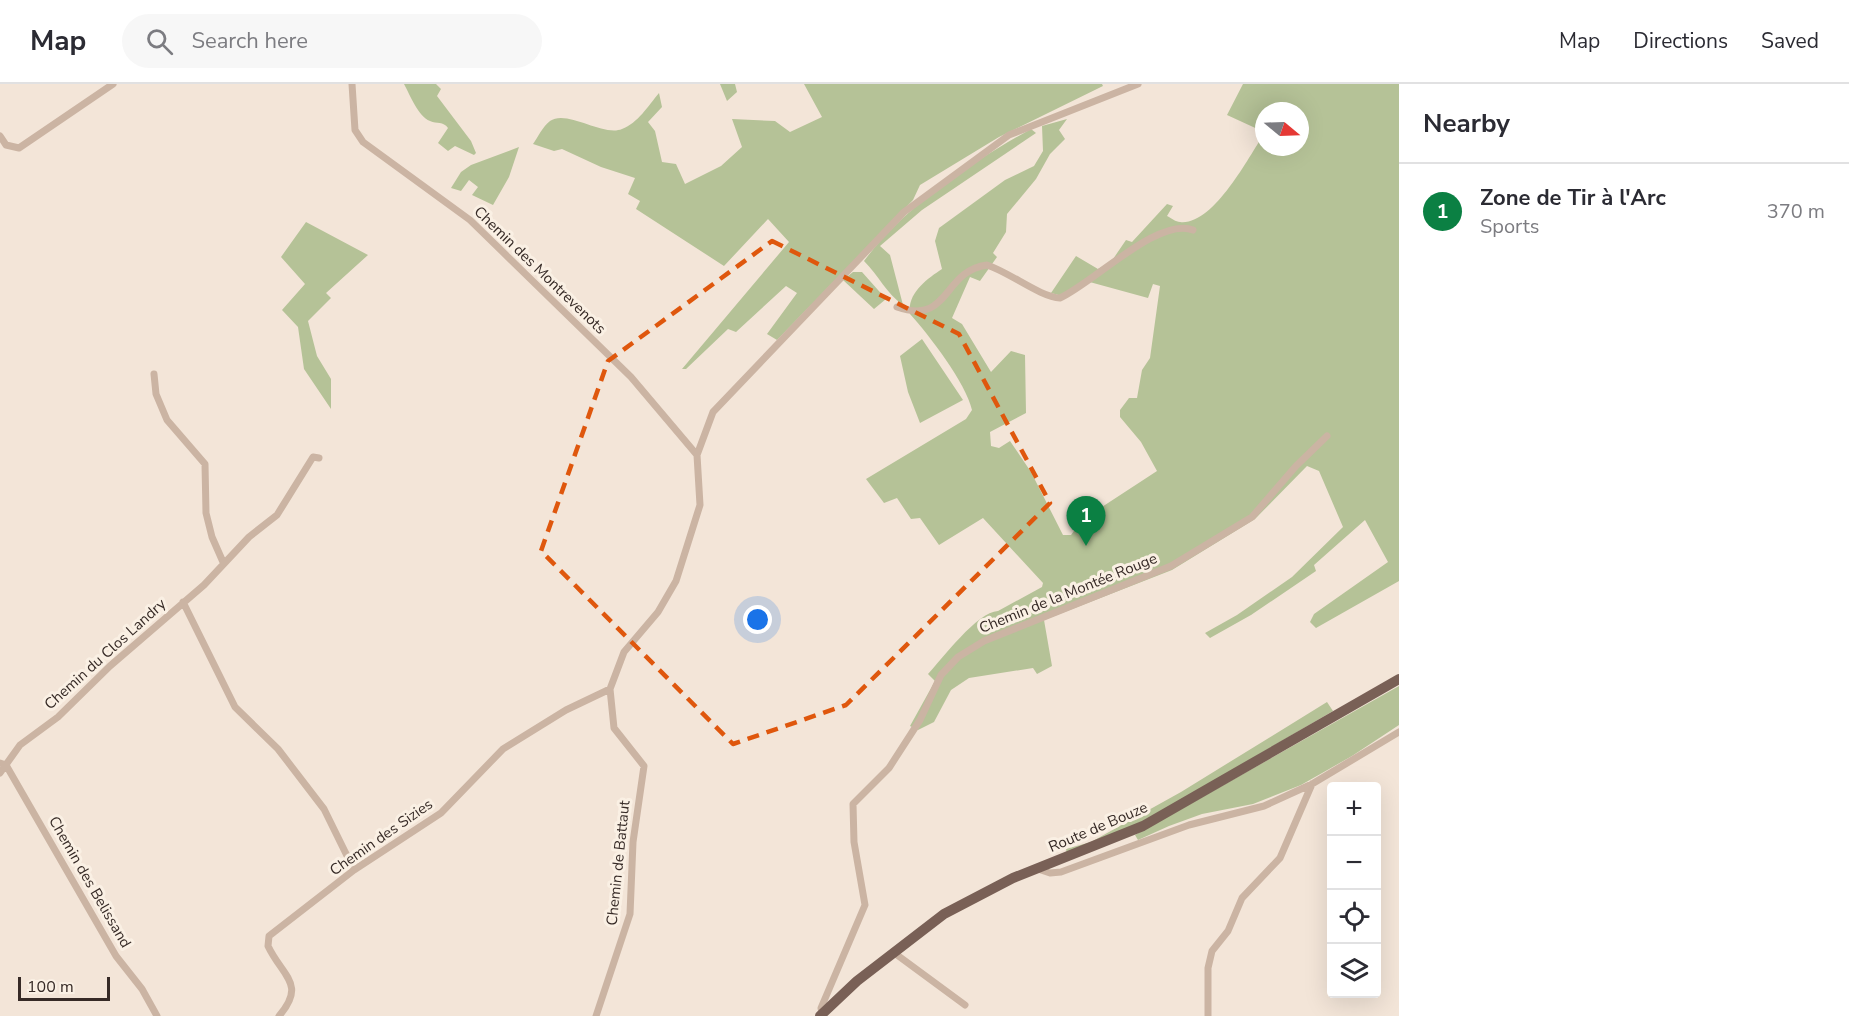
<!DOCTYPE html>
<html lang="en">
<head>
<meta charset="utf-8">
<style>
  :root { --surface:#fff; --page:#f7f7f7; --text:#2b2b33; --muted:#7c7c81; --line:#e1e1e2; --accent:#0b8043 }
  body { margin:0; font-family:"Nunito Sans",sans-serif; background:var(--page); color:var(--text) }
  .controls { position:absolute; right:18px; bottom:18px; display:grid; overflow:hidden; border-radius:6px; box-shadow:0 6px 24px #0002 }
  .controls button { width:54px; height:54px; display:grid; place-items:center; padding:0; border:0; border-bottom:2px solid var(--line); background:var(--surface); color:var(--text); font:30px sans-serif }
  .compass { position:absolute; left:1255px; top:18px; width:54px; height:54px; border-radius:50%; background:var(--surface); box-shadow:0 6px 24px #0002; rotate:109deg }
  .scale { position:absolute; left:18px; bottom:15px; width:92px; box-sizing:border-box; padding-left:6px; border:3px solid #362a26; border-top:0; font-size:16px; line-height:21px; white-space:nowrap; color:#362a26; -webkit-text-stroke:4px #faf0e4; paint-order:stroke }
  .you { position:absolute; left:758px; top:536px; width:21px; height:21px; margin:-15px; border:4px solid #fff; border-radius:50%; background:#1a73e8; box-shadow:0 0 0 9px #1a73e833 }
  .badge { display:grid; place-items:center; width:39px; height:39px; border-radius:50%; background:var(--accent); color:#fff; font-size:20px; font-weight:700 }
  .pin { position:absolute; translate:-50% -50px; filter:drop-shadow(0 2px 3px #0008) }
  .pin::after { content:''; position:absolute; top:32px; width:21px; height:18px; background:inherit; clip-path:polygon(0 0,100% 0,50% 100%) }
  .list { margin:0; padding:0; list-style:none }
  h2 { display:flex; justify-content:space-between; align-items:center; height:78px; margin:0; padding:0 24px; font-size:26px }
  h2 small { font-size:20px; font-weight:400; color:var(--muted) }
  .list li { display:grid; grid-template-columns:39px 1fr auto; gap:18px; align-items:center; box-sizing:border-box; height:96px; padding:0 24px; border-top:2px solid var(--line) }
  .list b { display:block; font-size:22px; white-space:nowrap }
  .list p { margin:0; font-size:20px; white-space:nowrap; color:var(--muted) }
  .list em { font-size:20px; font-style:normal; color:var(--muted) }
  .icon { flex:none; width:33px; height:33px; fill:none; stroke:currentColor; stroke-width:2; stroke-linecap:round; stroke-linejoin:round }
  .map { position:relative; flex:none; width:1399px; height:932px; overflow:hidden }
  header { display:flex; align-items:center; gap:36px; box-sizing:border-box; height:84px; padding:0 30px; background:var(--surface); border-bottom:2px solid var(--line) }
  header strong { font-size:28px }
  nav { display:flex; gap:33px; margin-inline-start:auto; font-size:21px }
  .search { width:420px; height:54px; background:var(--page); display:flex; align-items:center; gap:15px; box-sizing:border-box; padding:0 21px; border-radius:33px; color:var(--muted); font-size:22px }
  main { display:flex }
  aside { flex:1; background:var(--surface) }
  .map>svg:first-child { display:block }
</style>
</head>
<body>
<header>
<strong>Map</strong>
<div class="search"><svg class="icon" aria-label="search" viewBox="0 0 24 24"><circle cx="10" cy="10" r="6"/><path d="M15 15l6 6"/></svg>Search here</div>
<nav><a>Map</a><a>Directions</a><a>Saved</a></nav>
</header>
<main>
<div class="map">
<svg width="1399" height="932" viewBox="0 0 1399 932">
  <rect width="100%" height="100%" fill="#f3e5d8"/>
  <path fill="#b5c297" d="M 404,0 L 436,0 L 441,5 L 437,12 L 471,57 L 476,69 L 474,71 L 455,62 L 448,67 L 438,59 L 448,44 C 443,37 437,40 430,37 C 418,32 410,11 404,0 Z
    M 720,0 L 735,0 L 737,8 L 727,17 Z
    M 804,0 L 1102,0 L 1103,2 L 999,53 L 920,101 L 913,116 L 777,256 L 767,250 L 797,209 L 786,202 L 736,248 L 728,245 L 686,285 L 682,285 L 789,158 L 768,135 L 724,182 L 636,125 L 640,117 L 628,110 L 635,94 L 601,83 L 562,65 L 554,67 L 533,60 C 538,53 543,42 550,37 C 567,25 603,53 622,45 C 638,39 648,22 659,9 L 662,23 L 648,38 L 655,47 L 662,78 L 676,80 L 685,100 L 721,82 L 742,63 L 732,35 L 775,37 L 790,48 L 822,33 Z
    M 1243,0 L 1399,0 L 1399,497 L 1316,544 L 1310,538 L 1314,530 L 1388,478 L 1365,436 L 1314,481 L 1316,487 L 1251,531 L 1210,554 L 1205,549 L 1237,531 L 1292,493 L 1343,443 L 1319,387 L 1307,382 L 1255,435 L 1172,486 L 1044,536 L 1052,582 L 1037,590 L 1033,584 L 969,594 L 951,606 L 934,638 L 918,646 L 910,642 L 935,597 L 928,590 C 943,574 977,528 998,527 L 1042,503 L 1043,499 L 983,434 L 939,461 L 920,434 L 911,435 L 897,414 L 884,419 L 866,395 L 966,335 L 972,326 C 966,299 929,251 910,230 C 907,209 927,195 942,185 L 935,157 L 939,144 L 1005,96 L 1034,82 L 1043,67 L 1042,42 L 1067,35 L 1059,46 L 1065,55 L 1050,70 L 1036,95 L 1007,130 L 1006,148 L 993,169 L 997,173 L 980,197 L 970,193 L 952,234 L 962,240 L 991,288 L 1011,267 L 1025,271 L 1026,329 L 990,348 L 991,362 L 999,364 L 1010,357 L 1031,388 L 1063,451 L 1071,451 L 1082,436 L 1157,387 L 1141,358 L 1120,333 L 1120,326 L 1129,314 L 1137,314 L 1142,286 L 1150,274 L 1160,202 L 1153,200 L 1148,214 L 1086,197 L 1062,212 L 1051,209 L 1076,172 L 1098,185 L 1111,178 L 1126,156 L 1132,158 L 1167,120 L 1173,122 L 1167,132 C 1171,134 1176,138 1180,138 C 1213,142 1248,74 1264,50 L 1264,63 L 1300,63 L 1300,27 L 1264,27 L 1264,48 L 1227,31 Z
    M 1031,45 L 1036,49 L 922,126 L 880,162 L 890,171 L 903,221 C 886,209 879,192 864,177 C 904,123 973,77 1031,45 Z
    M 519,63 L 509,93 L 493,121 L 472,111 L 478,103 L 469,96 L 461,107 L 451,104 L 461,88 L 471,81 Z
    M 306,138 L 368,171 L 326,209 L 331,214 L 308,237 L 317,272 L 331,295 L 331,325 L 304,285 L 298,243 L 282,226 L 305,200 L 281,173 Z
    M 853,188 L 862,188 L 886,215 L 874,225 L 843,196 Z
    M 922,255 L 963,316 L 920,339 L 908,308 L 900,272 Z
    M 1399,602 L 1399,641 L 1352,672 L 1301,701 L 1253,720 L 1202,730 L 1169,742 L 1138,756 L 1135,751 Z
    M 1327,618 L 1333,627 L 1145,737 L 1067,770 L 1066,765 L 1091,758 L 1181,708 Z"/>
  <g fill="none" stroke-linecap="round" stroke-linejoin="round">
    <path stroke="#cbb4a3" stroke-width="7" d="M 352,0 L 355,46 L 363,58 L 470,136 L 631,293 L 697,371
      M 0,52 L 6,61 L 19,64 L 113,0
      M 897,223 C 950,242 942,187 987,181 C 1011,189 1040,213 1060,214 C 1092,200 1159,132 1193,146
      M 154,290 L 156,310 L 167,336 L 205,380 L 206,429 L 212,453 L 223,478
      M 183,518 L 235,623 L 278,665 L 324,725 L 354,786
      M 0,679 L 6,681 L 116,872 L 142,905 L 157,932
      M 0,689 L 20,661 L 58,633 L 110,582 L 204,501 L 249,453 L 277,431 L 313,373 L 319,374
      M 1038,785 L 1050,789 L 1061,788 L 1189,741 L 1264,722 L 1312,700 L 1399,648
      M 893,868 L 965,921
      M 822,929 L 821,924 L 865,821 L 854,758 L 853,720 L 889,684 L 920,636 L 941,591 L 958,573 L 984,557 L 1171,482 L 1252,433 L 1296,382 L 1327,352
      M 279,932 C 307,900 282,892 268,862 L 269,852 L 354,786 L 441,729 L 503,665 L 566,626 L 610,605
      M 596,932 L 630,830 L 633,758 L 644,682 L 614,644 L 610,605 L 624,568 L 658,528 L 676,497 L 700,421 L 697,371 L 713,328 L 904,128 L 1009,51 L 1138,0
      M 1208,932 L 1208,884 L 1212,867 L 1228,847 L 1242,814 L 1280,774 L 1312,700"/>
    <path stroke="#796056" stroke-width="10" d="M 820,932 L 857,897 L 944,830 L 1013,794 L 1143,742 L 1399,595"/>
  </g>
  <path fill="none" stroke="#df570d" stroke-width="4.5" stroke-dasharray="12 8" stroke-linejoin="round" d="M 772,157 L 959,250 L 1050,419 L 846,621 L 733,660 L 541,467 L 608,277 Z"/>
  <g text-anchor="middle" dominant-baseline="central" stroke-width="6" stroke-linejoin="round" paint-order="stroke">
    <g font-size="15" fill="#362a26" stroke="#faf0e4">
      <text transform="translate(540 186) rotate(44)">Chemin des Montrevenots</text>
      <text transform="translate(1068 509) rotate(-22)">Chemin de la Montée Rouge</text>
      <text transform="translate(105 570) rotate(-42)">Chemin du Clos Landry</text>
      <text transform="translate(1098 743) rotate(-23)">Route de Bouze</text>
      <text transform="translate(381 753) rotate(-35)">Chemin des Sizies</text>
      <text transform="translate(618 779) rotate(-84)">Chemin de Battaut</text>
      <text transform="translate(90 798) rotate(60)">Chemin des Belissand</text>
    </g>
  </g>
</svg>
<div class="controls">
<button>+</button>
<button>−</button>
<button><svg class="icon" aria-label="locate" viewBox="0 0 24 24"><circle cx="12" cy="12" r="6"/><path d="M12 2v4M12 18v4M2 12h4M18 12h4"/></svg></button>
<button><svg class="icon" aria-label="layers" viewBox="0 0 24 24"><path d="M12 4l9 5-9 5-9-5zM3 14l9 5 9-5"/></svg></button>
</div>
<svg class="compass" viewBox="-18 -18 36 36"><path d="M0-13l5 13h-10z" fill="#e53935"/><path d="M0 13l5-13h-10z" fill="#7c7c81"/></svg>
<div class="scale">100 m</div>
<div class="you"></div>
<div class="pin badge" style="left:1086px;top:462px">1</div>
</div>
<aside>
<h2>Nearby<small></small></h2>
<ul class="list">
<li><span class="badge">1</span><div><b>Zone de Tir à l'Arc</b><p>Sports</p></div><em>370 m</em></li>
</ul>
</aside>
</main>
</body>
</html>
